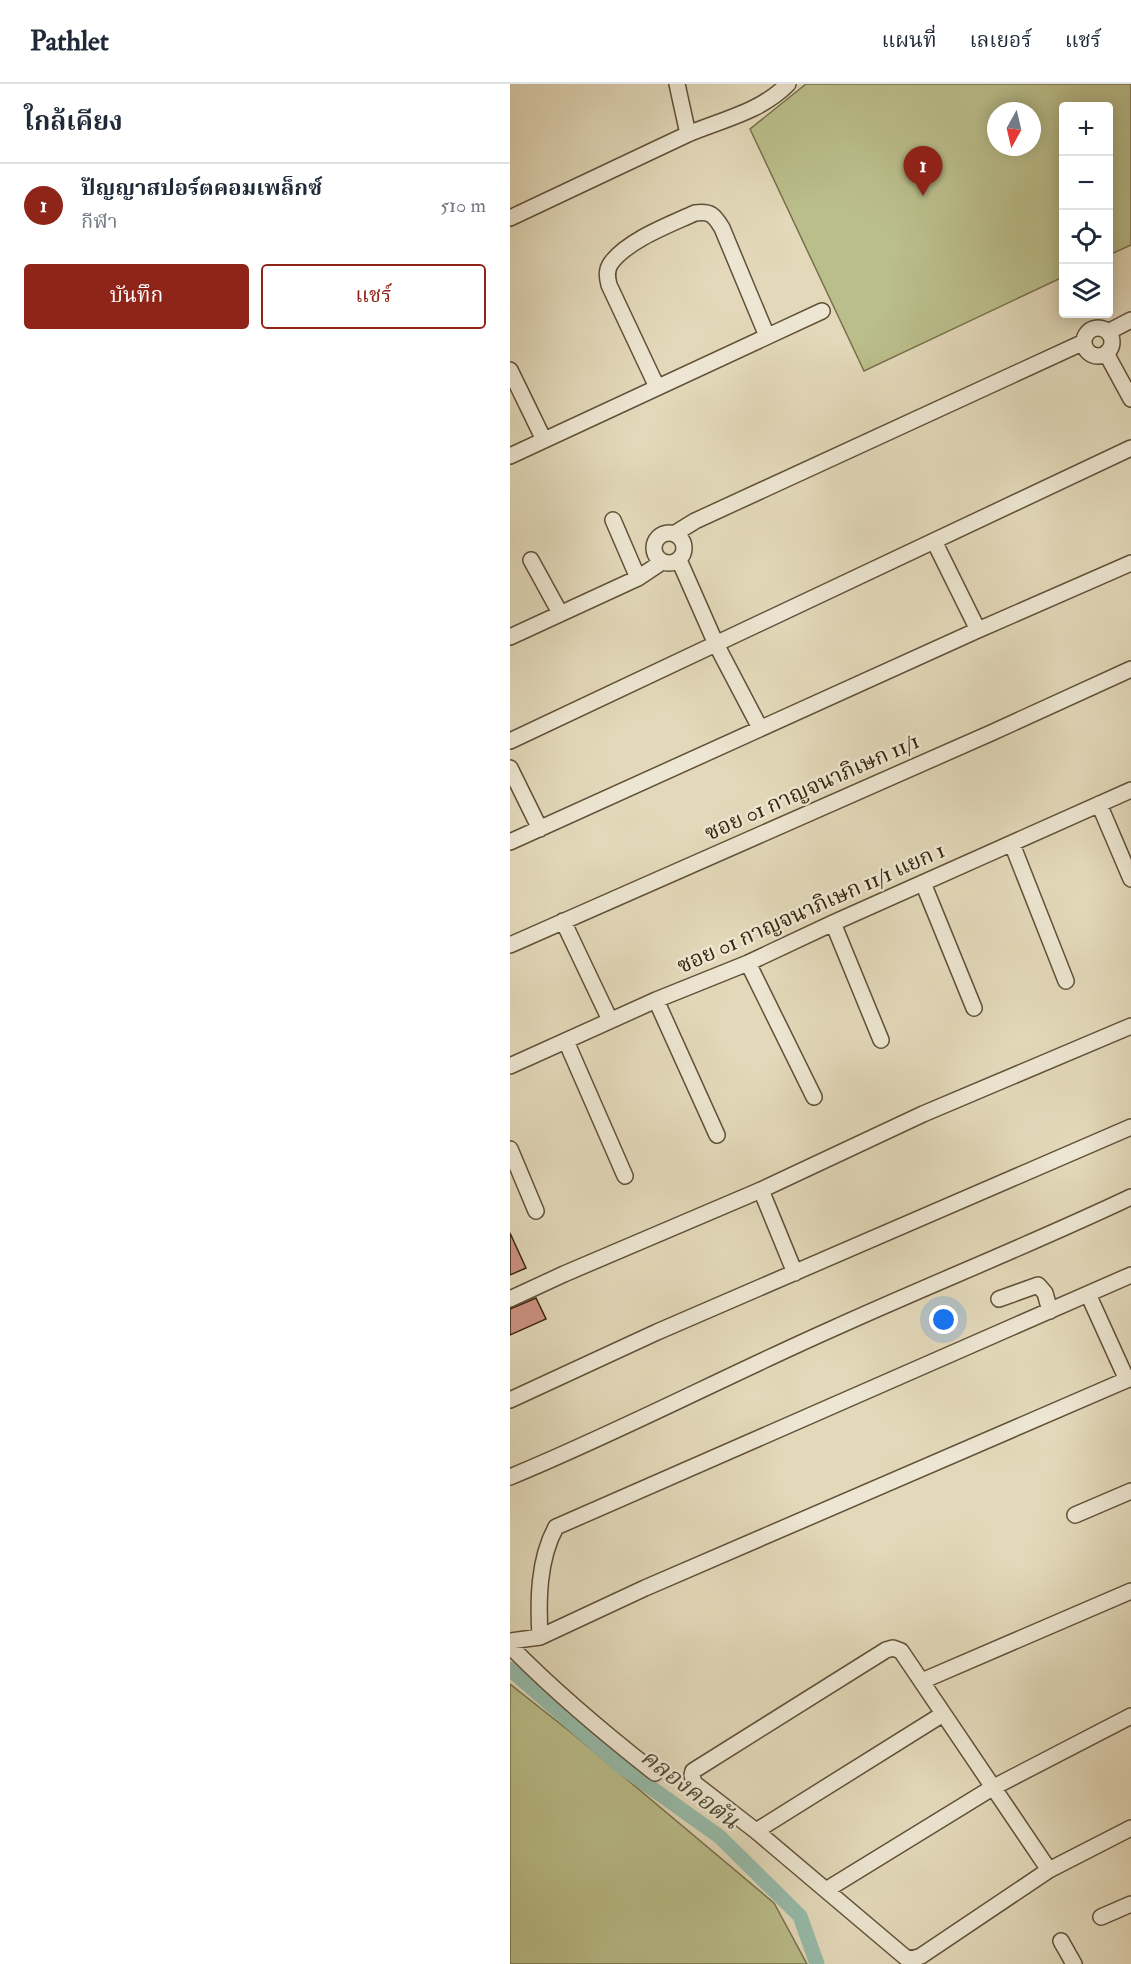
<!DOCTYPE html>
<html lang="th">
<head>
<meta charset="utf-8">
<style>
  :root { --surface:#fff; --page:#f6f6f7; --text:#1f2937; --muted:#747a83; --line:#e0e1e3; --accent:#8f2418 }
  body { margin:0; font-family:"IM FELL Double Pica","Noto Serif Thai",serif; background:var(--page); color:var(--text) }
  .controls { position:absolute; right:18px; top:18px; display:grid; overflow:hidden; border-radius:6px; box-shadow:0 3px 15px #0003 }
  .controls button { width:54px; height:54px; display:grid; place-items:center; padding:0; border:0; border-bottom:2px solid var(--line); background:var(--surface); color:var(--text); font:30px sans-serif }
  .compass { position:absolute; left:477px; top:18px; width:54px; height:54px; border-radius:50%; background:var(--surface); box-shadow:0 3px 15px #0003; rotate:188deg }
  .you { position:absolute; left:434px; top:1236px; width:21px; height:21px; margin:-15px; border:4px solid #fff; border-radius:50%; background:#1a73e8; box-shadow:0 0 0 9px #1a73e833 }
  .badge { display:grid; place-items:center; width:39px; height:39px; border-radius:50%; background:var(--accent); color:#fff; font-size:20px; font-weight:700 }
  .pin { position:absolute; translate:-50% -50px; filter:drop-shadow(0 2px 3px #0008) }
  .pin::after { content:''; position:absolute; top:32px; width:21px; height:18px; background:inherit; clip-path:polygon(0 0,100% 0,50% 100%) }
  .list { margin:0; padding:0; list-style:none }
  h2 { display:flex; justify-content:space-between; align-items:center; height:78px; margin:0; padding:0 24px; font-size:26px }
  h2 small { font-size:20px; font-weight:400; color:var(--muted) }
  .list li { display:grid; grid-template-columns:39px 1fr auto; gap:18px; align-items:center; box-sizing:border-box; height:84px; padding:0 24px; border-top:2px solid var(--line) }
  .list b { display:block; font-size:22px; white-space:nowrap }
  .list p { margin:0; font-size:20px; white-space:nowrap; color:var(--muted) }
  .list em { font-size:20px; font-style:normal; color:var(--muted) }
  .actions { display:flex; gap:12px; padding:18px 24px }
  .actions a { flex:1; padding:14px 0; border:2px solid var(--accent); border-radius:6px; text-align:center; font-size:21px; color:var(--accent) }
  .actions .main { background:var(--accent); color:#fff }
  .icon { flex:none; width:33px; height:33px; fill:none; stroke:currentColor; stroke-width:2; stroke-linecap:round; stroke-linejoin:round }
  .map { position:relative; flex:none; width:621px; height:1880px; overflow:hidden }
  header { display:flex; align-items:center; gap:36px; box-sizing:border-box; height:84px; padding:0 30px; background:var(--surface); border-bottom:2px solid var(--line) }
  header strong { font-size:28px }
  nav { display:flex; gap:33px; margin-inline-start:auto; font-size:21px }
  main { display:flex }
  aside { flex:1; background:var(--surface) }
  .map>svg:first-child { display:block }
</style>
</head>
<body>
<header>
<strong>Pathlet</strong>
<nav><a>แผนที่</a><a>เลเยอร์</a><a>แชร์</a></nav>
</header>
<main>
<aside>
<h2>ใกล้เคียง<small></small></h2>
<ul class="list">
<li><span class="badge">1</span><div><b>ปัญญาสปอร์ตคอมเพล็กซ์</b><p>กีฬา</p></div><em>510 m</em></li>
</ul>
<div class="actions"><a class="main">บันทึก</a><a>แชร์</a></div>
</aside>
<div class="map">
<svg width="621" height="1880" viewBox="0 0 621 1880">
  <rect width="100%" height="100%" fill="#e3d9ba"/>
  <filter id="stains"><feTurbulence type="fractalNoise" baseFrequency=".00333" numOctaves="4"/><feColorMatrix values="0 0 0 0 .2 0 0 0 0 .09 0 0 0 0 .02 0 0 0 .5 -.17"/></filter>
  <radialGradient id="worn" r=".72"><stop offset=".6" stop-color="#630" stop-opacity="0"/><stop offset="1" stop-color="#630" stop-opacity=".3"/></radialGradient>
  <path fill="#babe8b" stroke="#78714c" stroke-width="1.5" fill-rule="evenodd" d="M 296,0 L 621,0 L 621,161 L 599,171 L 598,22 L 554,22 L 553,193 L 354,287 L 240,45 ZM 486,27 L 522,27 L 522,63 L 486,63 Z
    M 0,1600 L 63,1650 L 264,1819 L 297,1880 L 0,1880 Z"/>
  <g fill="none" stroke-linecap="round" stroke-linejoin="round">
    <path stroke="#96bbaa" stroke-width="15" d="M 0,1585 L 112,1683 L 210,1753 L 290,1832 L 307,1880"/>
  </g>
  <path fill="#ce9483" stroke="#36240c" stroke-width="1.5" d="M 0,1149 L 16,1184 L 0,1191 Z
    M 26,1214 L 36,1235 L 0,1251 L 0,1225 Z"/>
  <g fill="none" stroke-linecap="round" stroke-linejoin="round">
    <defs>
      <path id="street" d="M 167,0 L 178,50
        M 0,134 L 178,50 C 214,35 250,28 278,0
        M574 258a14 14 0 1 1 28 0a14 14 0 1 1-28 0Z
        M 598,248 L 621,236
        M 596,269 L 621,315
        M 0,286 L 34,356
        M 147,303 L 99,201 C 97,193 96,186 101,179 C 118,156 159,141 185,129 C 201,127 204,131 212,144 L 257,252
        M 0,372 L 312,227
        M 103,436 L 128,494
        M144 464a15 15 0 1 1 30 0a15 15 0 1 1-30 0Z
        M 164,450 L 185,437 L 574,258
        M 424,457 L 468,546
        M 21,476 L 50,529
        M 169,476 L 206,560 L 250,644
        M 0,553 L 128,494 L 152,478
        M 0,657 L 621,364
        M 0,684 L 30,745
        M 589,720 L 621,795
        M 0,758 L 468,546 L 621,479
        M 502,760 L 556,897
        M 413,799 L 464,924
        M 53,837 L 100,936
        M 323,839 L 371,956
        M 0,861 L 481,649 L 621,585
        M 238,879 L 304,1013
        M 146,916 L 207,1051
        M 56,957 L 115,1092
        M 0,982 L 146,916 L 238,879 L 323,839 L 621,706
        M 0,1065 L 26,1127
        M 251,1106 L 285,1189
        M 578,1210 L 617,1296
        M 0,1215 L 54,1190 L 251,1106 L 413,1030 L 621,942
        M 489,1215 L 528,1201 L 535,1209 L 540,1227
        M 0,1316 L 147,1248 L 621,1043
        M 0,1393 C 109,1348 214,1293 322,1245 C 421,1200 522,1160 621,1113
        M 565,1431 L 621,1407
        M 30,1553 C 28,1517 28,1476 46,1443 L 621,1191
        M 0,1557 L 30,1553 L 135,1504 L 621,1294
        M 0,1562 C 45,1608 94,1649 145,1689
        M 412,1597 L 621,1507
        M 246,1747 L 433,1630
        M 539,1786 L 391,1567 L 383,1564 L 376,1566 L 183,1687 L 182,1691 L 184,1699 L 246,1747 L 395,1873 L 402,1875 L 411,1872 L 539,1786 L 621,1744
        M 316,1806 L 482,1704 L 621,1632
        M 591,1833 L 621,1820
        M 551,1857 L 564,1880"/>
    </defs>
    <use href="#street" stroke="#615138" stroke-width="18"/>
    <use href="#street" stroke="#ede6d2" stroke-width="15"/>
  </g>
  <g text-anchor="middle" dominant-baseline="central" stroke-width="5" stroke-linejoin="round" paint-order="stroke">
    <g font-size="22" fill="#36240c" stroke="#ede6d2">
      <text transform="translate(302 703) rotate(-24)">ซอย 01 กาญจนาภิเษก 11/1</text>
      <text transform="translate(301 824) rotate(-24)">ซอย 01 กาญจนาภิเษก 11/1 แยก 1</text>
    </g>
    <g font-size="24" font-style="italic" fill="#4e4a34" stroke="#ede6d2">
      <text transform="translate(180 1705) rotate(37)">คลองคอตัน</text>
    </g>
  </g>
  <rect width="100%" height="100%" filter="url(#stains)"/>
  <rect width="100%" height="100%" fill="url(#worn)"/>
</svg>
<div class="controls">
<button>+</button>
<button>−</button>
<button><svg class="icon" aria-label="locate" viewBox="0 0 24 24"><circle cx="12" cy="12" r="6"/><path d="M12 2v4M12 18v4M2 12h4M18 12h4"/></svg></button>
<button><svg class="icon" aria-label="layers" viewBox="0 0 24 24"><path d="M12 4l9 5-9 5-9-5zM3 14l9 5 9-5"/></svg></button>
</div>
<svg class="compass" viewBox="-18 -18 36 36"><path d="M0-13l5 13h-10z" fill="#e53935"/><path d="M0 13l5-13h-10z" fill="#747a83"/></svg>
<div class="you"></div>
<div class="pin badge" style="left:413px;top:112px">1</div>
</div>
</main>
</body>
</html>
